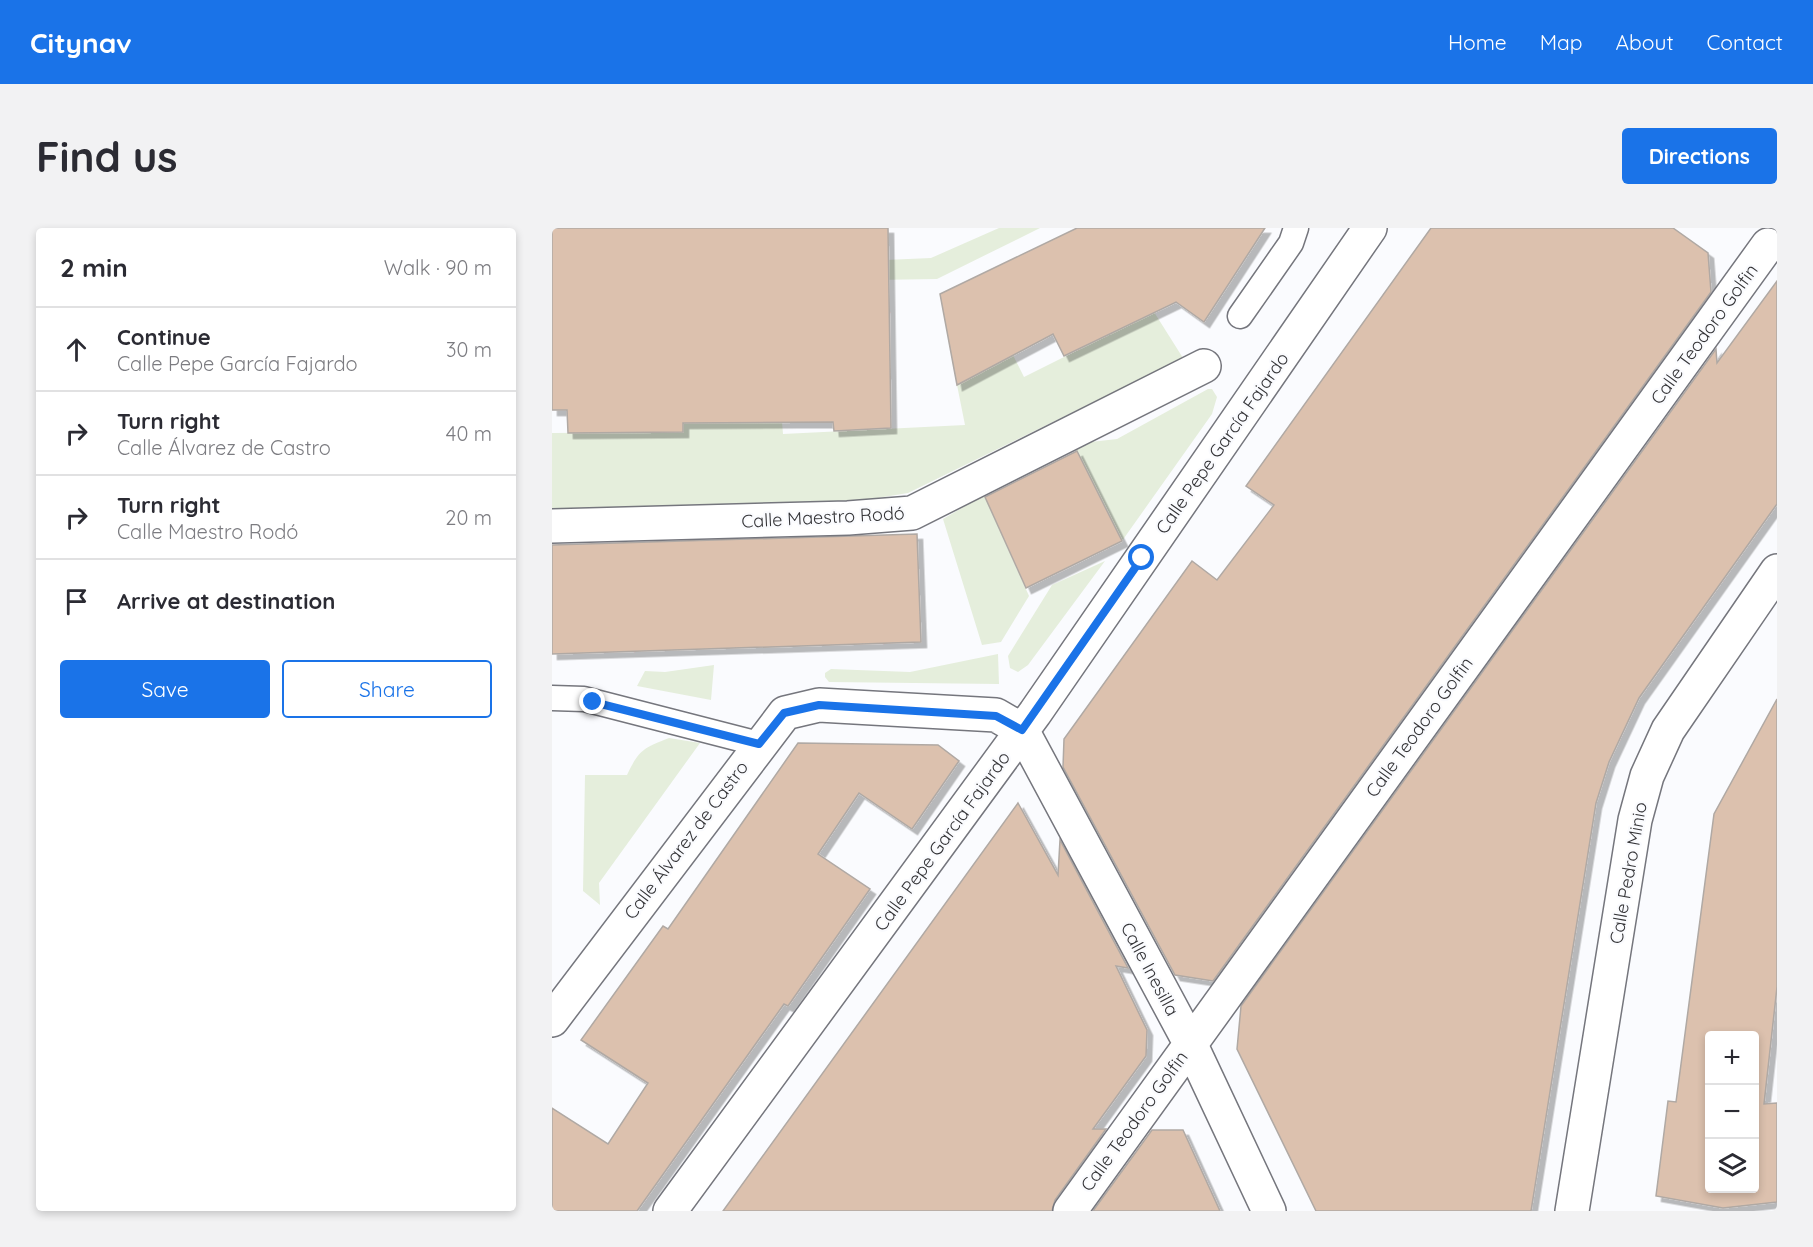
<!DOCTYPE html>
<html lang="en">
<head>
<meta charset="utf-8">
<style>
  :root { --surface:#fff; --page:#f2f2f3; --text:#2b2b33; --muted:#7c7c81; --line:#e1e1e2; --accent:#1a73e8 }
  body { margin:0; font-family:Quicksand,sans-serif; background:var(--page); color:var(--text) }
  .controls { position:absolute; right:18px; bottom:18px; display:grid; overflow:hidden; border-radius:6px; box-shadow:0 3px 9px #0003 }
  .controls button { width:54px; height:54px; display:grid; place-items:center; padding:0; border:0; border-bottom:2px solid var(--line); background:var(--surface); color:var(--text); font:30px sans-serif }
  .stop { position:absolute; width:18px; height:18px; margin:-14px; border:4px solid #1a73e8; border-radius:50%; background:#fff }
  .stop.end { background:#1a73e8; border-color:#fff; box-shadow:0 2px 6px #0008 }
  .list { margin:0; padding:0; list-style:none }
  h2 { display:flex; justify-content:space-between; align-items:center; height:78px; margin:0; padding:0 24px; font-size:26px }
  h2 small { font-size:20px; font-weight:400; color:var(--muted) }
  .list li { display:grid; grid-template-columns:39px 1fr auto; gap:18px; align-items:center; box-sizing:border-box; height:84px; padding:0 24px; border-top:2px solid var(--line) }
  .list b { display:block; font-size:22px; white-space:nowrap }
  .list p { margin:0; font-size:20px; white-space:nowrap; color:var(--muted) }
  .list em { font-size:20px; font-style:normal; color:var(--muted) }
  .actions { display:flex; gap:12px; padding:18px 24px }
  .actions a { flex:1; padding:14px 0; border:2px solid var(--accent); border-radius:6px; text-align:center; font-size:21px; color:var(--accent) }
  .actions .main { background:var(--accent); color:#fff }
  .icon { flex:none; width:33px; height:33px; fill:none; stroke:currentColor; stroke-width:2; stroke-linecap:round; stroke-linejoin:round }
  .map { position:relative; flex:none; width:1225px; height:983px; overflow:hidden; border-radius:6px }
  header { display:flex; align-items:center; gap:36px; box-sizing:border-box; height:84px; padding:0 30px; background:var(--accent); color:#fff }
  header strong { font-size:28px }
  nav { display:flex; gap:33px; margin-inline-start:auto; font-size:21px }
  .intro { display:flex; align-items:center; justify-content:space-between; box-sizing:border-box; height:144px; padding:0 36px }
  h1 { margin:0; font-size:42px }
  .button { padding:15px 27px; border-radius:6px; background:var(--accent); color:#fff; font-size:21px; font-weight:700 }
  main { display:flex; gap:36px; padding:0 36px }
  aside { flex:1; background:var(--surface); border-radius:6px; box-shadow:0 3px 9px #0003 }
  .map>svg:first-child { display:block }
</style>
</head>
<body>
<header>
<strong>Citynav</strong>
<nav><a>Home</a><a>Map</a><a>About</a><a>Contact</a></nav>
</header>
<div class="intro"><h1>Find us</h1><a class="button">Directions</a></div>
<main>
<aside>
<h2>2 min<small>Walk · 90 m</small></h2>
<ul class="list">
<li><svg class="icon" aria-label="ahead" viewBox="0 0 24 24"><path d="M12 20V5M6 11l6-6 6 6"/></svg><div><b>Continue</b><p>Calle Pepe García Fajardo</p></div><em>30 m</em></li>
<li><svg class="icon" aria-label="right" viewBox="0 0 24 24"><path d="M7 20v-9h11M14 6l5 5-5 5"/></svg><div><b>Turn right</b><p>Calle Álvarez de Castro</p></div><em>40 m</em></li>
<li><svg class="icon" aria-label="right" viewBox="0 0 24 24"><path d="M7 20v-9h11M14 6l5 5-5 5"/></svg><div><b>Turn right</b><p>Calle Maestro Rodó</p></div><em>20 m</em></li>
<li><svg class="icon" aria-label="arrive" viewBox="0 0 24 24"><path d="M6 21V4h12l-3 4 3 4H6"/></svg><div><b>Arrive at destination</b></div></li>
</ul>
<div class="actions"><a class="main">Save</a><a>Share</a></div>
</aside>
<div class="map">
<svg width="1225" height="983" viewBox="0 0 1225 983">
  <defs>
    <filter id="shadow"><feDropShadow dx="5.5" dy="5.5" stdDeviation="0" flood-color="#0004"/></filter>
  </defs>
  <rect width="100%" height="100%" fill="#fafbfe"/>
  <path fill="#e5eedc" d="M 447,0 L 488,0 L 385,51 L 259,53 L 264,35 L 379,30 Z
    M 602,84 L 631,130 L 356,265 L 295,275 L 0,285 L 0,205 L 130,204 L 131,181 L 230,194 L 231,206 L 413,197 L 405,157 L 461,127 L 472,149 Z
    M 656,161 L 660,161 L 665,169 L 660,186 L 570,313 L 521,216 L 565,211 Z
    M 432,267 L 477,368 L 449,414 L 430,417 L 391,291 Z
    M 553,333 L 476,437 L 466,444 L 458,440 L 456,428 L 500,357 Z
    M 446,426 L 447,456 L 277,454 L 273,449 L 273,445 L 279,441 L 358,444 Z
    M 162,437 L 159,472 L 85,458 L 93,443 L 113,444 Z
    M 117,510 L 148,515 L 47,655 L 48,677 L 31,663 L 33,547 L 75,547 C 87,522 91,520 117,510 Z"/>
  <path fill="#dcc1ae" stroke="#b0a9a4" stroke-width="1.5" fill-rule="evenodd" filter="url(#shadow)" d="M 0,0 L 336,0 L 339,200 L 282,203 L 281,194 L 131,195 L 131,204 L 16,205 L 15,182 L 0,182 Z
    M 525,0 L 713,0 L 652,94 L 624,74 L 512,128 L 501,106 L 405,157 L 388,66 Z
    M 879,0 L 1121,0 L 1156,25 L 1159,64 L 661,753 L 623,747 L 511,539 L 512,511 L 640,333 L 665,352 L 722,277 L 694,258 Z
    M 1225,53 L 1225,276 L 1087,470 L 1057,534 L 1044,575 L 979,983 L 764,983 L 685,821 L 689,778 L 1164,121 L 1165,135 Z
    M 525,223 L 570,313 L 474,360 L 433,269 Z
    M 365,306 L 369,414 L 0,426 L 0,317 Z
    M 1225,471 L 1225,759 L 1212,876 L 1225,875 L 1225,974 L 1171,980 L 1104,968 L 1116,873 L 1124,874 L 1162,586 ZM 1158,807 L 1203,807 L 1203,960 L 1158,960 Z
    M 246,515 L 386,517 L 407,533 L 360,601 L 307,565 L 266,626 L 318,661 L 236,778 L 232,776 L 85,983 L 0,983 L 0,880 L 56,916 L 96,855 L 29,812 L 111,698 L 116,701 Z
    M 466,575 L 506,647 L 508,612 L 576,740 L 564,738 L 595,802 L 594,828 L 541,901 L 554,901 L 503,972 L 500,983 L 171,983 Z
    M 600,902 L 631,902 L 668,983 L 541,983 Z"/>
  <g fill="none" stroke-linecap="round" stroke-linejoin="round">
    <defs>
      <path id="lane" d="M 688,88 L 739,15 L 744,0
        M 0,470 L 32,471 L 207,516"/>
      <path id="street" d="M 0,298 L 296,290 L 360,285 L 652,138
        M 470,502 L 638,815 L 717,983
        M 0,792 L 233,485 L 267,477 L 444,487 L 470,502
        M 118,983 L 483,485 L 818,0
        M 518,983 L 1216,17
        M 1020,983 L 1083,592 L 1095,548 L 1116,502 L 1225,343"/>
    </defs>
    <use href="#lane" stroke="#75767d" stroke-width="27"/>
    <use href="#street" stroke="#75767d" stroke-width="36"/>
    <use href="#lane" stroke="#fff" stroke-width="24"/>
    <use href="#street" stroke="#fff" stroke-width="33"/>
  </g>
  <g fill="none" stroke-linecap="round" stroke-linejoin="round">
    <path stroke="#1a73e8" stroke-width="8" d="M 41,474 L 207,516 L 232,485 L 267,477 L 444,488 L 470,502 L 590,330"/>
  </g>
  <g text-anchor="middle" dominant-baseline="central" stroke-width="4.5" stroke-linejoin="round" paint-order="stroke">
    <g font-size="18" fill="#333336" stroke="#fafbfe">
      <text transform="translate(1152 106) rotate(-54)">Calle Teodoro Golfin</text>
      <text transform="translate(670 215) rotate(-55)">Calle Pepe García Fajardo</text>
      <text transform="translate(271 289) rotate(-3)">Calle Maestro Rodó</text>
      <text transform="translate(867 499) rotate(-54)">Calle Teodoro Golfin</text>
      <text transform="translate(134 612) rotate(-53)">Calle Álvarez de Castro</text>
      <text transform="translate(390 613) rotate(-54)">Calle Pepe García Fajardo</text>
      <text transform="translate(1076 645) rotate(-80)">Calle Pedro Minio</text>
      <text transform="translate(598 741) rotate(62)">Calle Inesilla</text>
      <text transform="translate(582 893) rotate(-54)">Calle Teodoro Golfin</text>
    </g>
  </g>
</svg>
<div class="controls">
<button>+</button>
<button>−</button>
<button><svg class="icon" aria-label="layers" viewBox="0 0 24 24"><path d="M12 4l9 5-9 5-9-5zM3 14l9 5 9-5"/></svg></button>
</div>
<div class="stop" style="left:590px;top:330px"></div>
<div class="stop end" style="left:41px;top:474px"></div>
</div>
</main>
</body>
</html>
